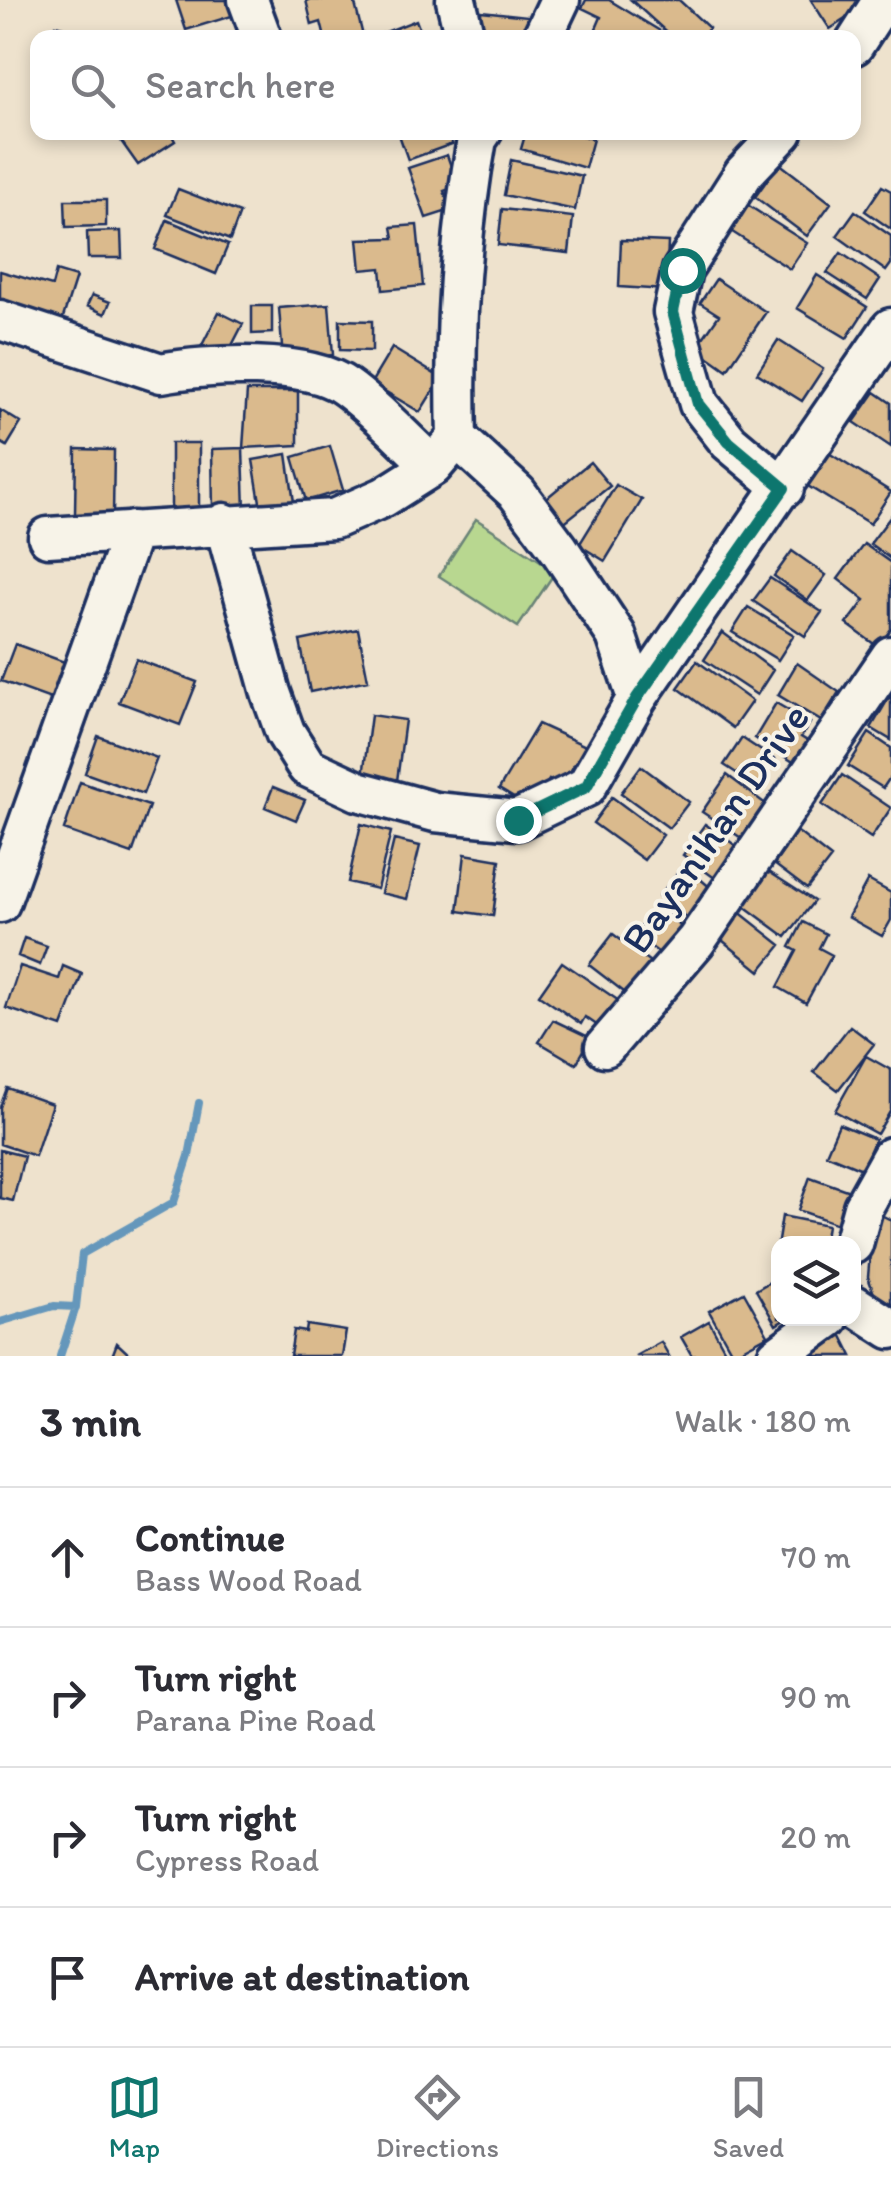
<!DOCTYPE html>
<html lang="en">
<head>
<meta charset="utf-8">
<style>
  :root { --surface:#fff; --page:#f7f7f7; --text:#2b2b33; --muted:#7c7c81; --line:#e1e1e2; --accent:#0f766e }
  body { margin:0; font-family:Itim,sans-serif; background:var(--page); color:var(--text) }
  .controls { position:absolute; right:30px; bottom:30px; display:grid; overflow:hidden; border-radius:20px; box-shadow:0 5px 15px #0003 }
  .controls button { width:90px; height:90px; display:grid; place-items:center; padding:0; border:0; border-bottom:2px solid var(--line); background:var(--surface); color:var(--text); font:50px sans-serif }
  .stop { position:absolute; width:30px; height:30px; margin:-22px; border:8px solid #0f766e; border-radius:50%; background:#fff }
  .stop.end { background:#0f766e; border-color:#fff; box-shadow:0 2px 10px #0008 }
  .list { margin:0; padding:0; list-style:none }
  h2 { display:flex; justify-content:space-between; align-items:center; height:130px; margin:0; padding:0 40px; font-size:42px }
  h2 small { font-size:32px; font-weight:400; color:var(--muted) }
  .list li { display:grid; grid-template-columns:65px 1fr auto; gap:30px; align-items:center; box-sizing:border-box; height:140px; padding:0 40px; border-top:2px solid var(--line) }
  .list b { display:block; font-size:38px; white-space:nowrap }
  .list p { margin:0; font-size:32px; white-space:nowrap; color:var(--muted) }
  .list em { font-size:32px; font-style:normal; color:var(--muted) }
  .icon { flex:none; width:55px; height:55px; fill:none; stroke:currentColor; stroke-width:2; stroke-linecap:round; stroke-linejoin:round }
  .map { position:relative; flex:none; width:891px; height:1356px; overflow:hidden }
  .search { position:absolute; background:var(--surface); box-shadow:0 5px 15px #0003; left:30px; right:30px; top:30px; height:110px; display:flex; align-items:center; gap:25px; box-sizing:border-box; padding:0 35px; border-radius:20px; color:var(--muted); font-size:38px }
  .sheet { height:690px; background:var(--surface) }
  nav { display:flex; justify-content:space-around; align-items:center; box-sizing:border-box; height:140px; border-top:2px solid var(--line); background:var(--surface); font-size:28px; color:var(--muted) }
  nav a { display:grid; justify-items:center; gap:5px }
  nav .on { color:var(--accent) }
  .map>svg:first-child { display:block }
</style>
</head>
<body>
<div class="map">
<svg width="891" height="1356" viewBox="0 0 891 1356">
  <rect width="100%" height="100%" fill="#eee2cd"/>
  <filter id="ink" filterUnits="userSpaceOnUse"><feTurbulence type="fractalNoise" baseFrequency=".01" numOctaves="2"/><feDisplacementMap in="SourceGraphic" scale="20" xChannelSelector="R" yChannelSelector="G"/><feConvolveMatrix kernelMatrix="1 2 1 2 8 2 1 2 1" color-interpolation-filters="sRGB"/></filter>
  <g filter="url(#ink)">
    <path fill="#b8d790" stroke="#6a8377" stroke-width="2.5" d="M 476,519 L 556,571 L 518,627 L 439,576 Z"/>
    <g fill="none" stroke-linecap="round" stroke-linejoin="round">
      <path stroke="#6597bb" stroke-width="8" d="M 0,1322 L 54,1306 L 76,1307
        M 60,1356 L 76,1307 L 82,1254 L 174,1202 L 189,1156 L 199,1103"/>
    </g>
    <path fill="#daba8d" stroke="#1b2f5e" stroke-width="2.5" d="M 176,0 L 230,0 L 235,15 L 186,30 Z
      M 306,0 L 354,0 L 363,36 L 325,38 L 321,22 L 312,25 Z
      M 586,0 L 609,0 L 670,37 L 592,38 L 601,17 L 582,8 Z
      M 631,0 L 679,0 L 709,28 L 701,38 L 673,38 Z
      M 811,0 L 861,0 L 865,6 L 830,29 Z
      M 481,11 L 528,16 L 525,38 L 479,38 Z
      M 416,20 L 423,38 L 373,37 Z
      M 55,25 L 74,30 L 72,38 L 52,38 Z
      M 134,132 L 170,132 L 175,141 L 138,165 L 121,141 Z
      M 398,132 L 448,132 L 452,144 L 408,160 Z
      M 526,132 L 569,132 L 593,139 L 585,168 L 521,149 Z
      M 447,155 L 458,186 L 444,191 L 451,210 L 426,218 L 408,168 Z
      M 511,160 L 582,176 L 575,210 L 504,195 Z
      M 779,163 L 831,203 L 807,236 L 755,197 Z
      M 882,186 L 891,191 L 891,229 L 865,211 Z
      M 178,189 L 240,213 L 230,240 L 167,215 Z
      M 65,200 L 106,200 L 106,226 L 66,227 Z
      M 746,204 L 807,243 L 790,269 L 729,230 Z
      M 502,209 L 573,217 L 569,253 L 498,245 Z
      M 855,211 L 891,236 L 891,264 L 886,271 L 837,236 Z
      M 167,220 L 228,245 L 216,274 L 155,249 Z
      M 417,225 L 423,286 L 383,290 L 381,268 L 361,270 L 358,239 L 394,238 L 392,227 Z
      M 121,231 L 122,258 L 88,258 L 87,232 Z
      M 621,240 L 668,242 L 666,290 L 619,287 Z
      M 841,253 L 880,279 L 867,299 L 827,273 Z
      M 0,271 L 52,286 L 56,271 L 76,277 L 61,324 L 0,305 Z
      M 817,275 L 867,307 L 847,338 L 797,308 Z
      M 716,279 L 766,312 L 727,370 L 696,348 L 719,315 L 700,303 Z
      M 92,295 L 110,302 L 105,314 L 87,306 Z
      M 329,304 L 333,355 L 283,359 L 279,308 Z
      M 252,306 L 272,306 L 272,333 L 252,334 Z
      M 219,312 L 243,324 L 227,355 L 197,355 Z
      M 340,320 L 372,321 L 372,351 L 340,350 Z
      M 778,340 L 823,369 L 802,401 L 757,373 Z
      M 392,348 L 441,378 L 420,412 L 371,383 Z
      M 247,391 L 298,391 L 298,445 L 243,448 Z
      M 875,392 L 891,403 L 891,447 L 854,422 Z
      M 0,410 L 21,423 L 7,446 L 0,442 Z
      M 171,443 L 199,443 L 199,511 L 171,511 Z
      M 330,446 L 343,490 L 306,501 L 293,457 Z
      M 243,448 L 245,511 L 213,512 L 212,449 Z
      M 76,449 L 114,450 L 113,515 L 75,515 Z
      M 824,450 L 891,492 L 870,524 L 803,483 Z
      M 287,454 L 294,502 L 261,508 L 253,460 Z
      M 590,462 L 610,486 L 562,524 L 543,501 Z
      M 616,485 L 642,500 L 605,561 L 579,545 Z
      M 891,516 L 891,559 L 870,544 Z
      M 864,544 L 891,563 L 891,629 L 878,647 L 847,624 L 865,600 L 838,579 Z
      M 792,551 L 826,575 L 808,600 L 774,576 Z
      M 770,578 L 822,612 L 805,636 L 753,601 Z
      M 748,607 L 794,635 L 778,660 L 732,632 Z
      M 358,629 L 368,680 L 310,692 L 300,641 Z
      M 722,632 L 773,670 L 757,695 L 704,660 Z
      M 15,644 L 70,664 L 56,701 L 1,681 Z
      M 136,659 L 197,682 L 180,725 L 119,702 Z
      M 697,661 L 752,701 L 733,728 L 678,688 Z
      M 797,663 L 839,692 L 821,721 L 778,695 Z
      M 891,694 L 891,740 L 871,728 Z
      M 776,703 L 810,723 L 801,737 L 817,747 L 803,768 L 755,738 Z
      M 371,715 L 405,720 L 397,781 L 363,776 Z
      M 538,724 L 586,746 L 561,787 L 549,780 L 532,809 L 499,789 Z
      M 869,733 L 891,748 L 891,776 L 883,788 L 848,766 Z
      M 98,736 L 157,758 L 143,794 L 85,773 Z
      M 742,738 L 775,760 L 758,787 L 724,765 Z
      M 641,766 L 689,802 L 669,828 L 621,793 Z
      M 727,775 L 775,811 L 752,845 L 702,812 Z
      M 842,775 L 891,808 L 871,838 L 822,805 Z
      M 80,782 L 149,806 L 132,854 L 64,830 Z
      M 273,787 L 305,800 L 296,820 L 265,807 Z
      M 612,797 L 663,835 L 644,860 L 593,823 Z
      M 361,824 L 391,832 L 377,889 L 348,882 Z
      M 705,824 L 745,852 L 723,884 L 683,855 Z
      M 794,829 L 831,858 L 807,889 L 774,864 L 785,849 L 781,845 Z
      M 394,840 L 420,846 L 407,899 L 381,893 Z
      M 465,854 L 500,860 L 493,916 L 458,911 Z
      M 684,865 L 720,896 L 696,925 L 659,896 Z
      M 766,870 L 814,901 L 786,937 L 740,903 Z
      M 868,880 L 891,893 L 891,920 L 882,936 L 848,917 Z
      M 656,906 L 690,934 L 670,961 L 635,935 Z
      M 738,911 L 781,945 L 760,971 L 717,936 Z
      M 803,922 L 826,934 L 819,948 L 832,955 L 806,1003 L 778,987 L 797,951 L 790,947 Z
      M 613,934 L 662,971 L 637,1002 L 589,965 Z
      M 24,938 L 47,946 L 40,965 L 18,956 Z
      M 562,962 L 625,1005 L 607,1032 L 585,1017 L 581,1024 L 539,995 Z
      M 20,966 L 59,979 L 63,966 L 82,974 L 62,1027 L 6,1008 Z
      M 553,1020 L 591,1038 L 576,1064 L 539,1042 Z
      M 850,1026 L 874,1044 L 838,1090 L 814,1072 Z
      M 866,1056 L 891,1070 L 891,1110 L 877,1134 L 835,1111 Z
      M 7,1088 L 52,1104 L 35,1156 L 0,1144 L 0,1107 Z
      M 839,1124 L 875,1139 L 862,1169 L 826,1154 Z
      M 0,1150 L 24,1156 L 13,1201 L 0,1198 Z
      M 810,1177 L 858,1194 L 846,1227 L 798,1210 Z
      M 881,1215 L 891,1220 L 891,1312 L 878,1305 L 868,1277 L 872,1230 Z
      M 782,1216 L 827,1225 L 824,1244 L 778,1244 L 777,1247 Z
      M 778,1277 L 778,1318 L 787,1318 L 776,1325 L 756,1290 Z
      M 744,1292 L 768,1335 L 733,1354 L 709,1311 Z
      M 709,1321 L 727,1354 L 692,1356 L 681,1337 Z
      M 307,1325 L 346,1331 L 342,1356 L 290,1356 L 294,1330 L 306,1332 Z
      M 838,1328 L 852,1356 L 799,1356 Z
      M 661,1342 L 669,1356 L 635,1356 Z
      M 117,1343 L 131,1356 L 112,1356 Z"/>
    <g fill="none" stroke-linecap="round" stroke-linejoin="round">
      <defs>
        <path id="minor" d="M 248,0 L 262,38
          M 456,0 L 465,38
          M 542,38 L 560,0
          M 854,45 L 883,0
          M 783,132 L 744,173 L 682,270 L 673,312 L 699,404 L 729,442 L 784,488
          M 0,320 L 161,373 C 206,364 308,359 346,387 C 377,409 404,440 433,466
          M 457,438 L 517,493 L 559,549 L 616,635 L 637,698
          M 224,523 L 271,693 L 285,732 L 307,767 L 358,791 L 435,812 L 517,820 L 586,787 L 637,698 L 891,328
          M 48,537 L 334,519 L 384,497 L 433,466 L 457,438 C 454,337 459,239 477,139 L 482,132
          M 0,903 L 133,531
          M 605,1047 L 696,941 L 891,656
          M 853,1244 L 863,1207 L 891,1157
          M 854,1305 L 891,1329
          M 777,1356 L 829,1318"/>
      </defs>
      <use href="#minor" stroke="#1b2f5e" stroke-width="45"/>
      <use href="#minor" stroke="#f7f3e8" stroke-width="38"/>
    </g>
  </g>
  <g fill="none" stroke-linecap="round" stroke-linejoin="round" filter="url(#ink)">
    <path stroke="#0f766e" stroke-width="12" d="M 518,820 L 586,787 L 637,698 L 784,488 L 729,442 L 698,404 L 673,312 L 682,270"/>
  </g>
  <g text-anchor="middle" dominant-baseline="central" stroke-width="8" stroke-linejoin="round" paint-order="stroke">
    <g font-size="42" fill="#1b2f5e" stroke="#f7f3e8">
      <text transform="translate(715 828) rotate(-55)">Bayanihan Drive</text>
    </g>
  </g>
</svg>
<div class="controls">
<button><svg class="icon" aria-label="layers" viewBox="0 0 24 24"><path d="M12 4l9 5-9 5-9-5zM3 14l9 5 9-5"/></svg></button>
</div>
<div class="stop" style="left:682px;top:270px"></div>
<div class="stop end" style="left:518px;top:820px"></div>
<div class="search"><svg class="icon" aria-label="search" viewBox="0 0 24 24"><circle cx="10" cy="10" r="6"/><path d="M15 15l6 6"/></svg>Search here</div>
</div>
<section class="sheet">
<h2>3 min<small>Walk · 180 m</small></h2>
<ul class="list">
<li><svg class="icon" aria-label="ahead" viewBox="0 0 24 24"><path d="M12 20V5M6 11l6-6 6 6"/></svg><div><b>Continue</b><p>Bass Wood Road</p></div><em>70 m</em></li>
<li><svg class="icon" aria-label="right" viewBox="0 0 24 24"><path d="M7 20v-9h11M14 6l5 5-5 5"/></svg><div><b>Turn right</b><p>Parana Pine Road</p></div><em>90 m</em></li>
<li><svg class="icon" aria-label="right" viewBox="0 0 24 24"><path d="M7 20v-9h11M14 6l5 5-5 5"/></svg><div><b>Turn right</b><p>Cypress Road</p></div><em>20 m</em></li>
<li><svg class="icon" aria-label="arrive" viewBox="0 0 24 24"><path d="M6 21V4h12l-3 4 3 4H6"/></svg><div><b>Arrive at destination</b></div></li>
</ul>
</section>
<nav>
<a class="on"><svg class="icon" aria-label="map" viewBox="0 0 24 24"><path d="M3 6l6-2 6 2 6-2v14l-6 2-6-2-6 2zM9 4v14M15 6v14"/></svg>Map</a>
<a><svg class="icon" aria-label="directions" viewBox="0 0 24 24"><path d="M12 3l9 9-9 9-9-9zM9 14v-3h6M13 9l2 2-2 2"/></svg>Directions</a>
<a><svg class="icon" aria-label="saved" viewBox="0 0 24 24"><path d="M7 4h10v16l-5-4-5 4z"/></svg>Saved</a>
</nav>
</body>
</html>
